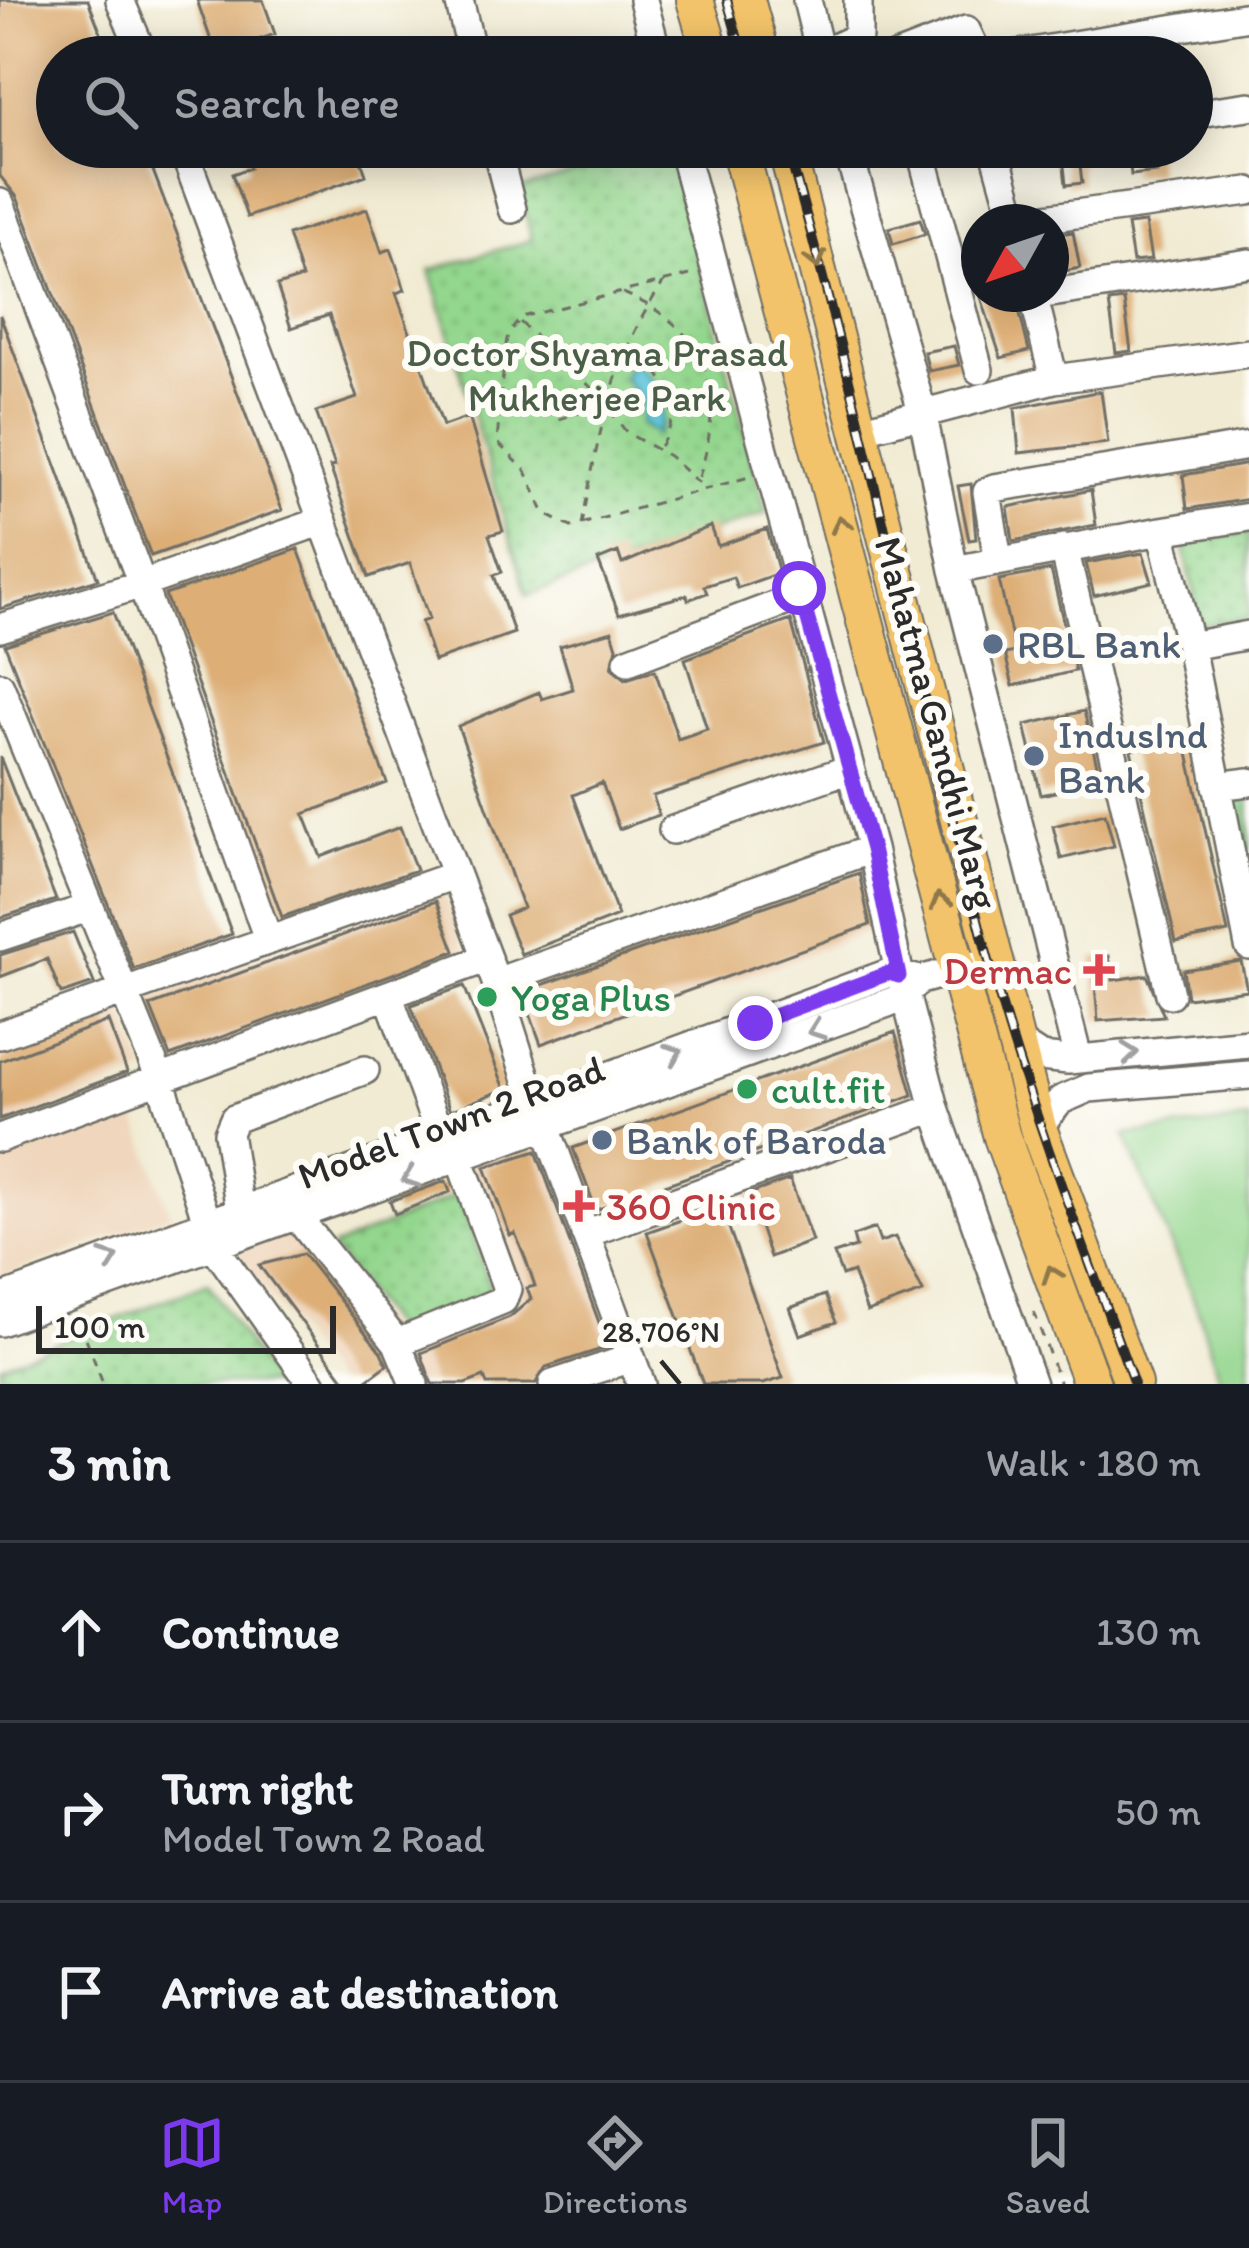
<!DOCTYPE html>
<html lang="en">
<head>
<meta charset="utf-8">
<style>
  :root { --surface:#171b24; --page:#20242c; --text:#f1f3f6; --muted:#9ea1a6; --line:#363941; --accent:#7c3aed }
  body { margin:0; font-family:Itim,sans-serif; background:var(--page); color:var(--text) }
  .compass { position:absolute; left:961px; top:204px; width:108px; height:108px; border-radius:50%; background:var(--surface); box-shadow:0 6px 30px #0003; rotate:230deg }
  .scale { position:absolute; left:36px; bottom:30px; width:300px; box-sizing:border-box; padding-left:12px; border:6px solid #2b2b2b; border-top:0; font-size:33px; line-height:42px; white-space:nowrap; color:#2b2b2b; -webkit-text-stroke:9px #fdfcf7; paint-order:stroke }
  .stop { position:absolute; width:36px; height:36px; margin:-27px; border:9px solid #7c3aed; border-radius:50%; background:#fff }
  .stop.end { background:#7c3aed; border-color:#fff; box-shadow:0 3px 12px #0008 }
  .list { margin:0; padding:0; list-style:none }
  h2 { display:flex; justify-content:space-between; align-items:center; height:156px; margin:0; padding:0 48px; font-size:51px }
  h2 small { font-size:39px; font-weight:400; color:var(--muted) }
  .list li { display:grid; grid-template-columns:78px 1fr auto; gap:36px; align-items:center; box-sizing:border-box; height:180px; padding:0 48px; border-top:3px solid var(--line) }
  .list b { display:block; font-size:45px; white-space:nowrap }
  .list p { margin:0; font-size:39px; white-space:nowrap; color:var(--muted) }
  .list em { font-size:39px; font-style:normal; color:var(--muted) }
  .icon { flex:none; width:66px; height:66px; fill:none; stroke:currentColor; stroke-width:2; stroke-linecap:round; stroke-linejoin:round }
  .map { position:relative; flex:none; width:1249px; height:1384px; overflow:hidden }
  .search { position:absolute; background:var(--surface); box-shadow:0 6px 30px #0003; left:36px; right:36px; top:36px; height:132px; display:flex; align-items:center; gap:30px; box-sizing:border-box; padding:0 42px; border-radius:66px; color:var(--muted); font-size:45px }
  .sheet { height:696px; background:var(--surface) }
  nav { display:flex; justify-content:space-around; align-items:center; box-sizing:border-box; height:168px; border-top:3px solid var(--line); background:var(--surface); font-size:33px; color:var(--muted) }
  nav a { display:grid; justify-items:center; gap:6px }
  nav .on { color:var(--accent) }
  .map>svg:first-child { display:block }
</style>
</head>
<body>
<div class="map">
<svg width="1249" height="1384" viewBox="0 0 1249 1384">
  <defs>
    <pattern id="grass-dots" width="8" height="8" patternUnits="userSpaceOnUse" patternTransform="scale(3)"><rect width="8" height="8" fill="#93d68d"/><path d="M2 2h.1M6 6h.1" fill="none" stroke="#7fb87a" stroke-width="1.8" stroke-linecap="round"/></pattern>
  </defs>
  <rect width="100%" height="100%" fill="#fdfcf7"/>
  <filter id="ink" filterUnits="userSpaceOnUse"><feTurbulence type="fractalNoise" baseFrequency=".00833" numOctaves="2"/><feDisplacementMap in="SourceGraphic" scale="24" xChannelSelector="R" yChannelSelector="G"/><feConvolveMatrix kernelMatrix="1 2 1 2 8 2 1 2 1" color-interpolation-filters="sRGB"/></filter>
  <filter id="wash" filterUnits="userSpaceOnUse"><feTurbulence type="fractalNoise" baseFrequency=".004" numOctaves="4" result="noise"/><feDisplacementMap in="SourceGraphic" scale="48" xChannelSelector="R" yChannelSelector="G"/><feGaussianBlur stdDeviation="2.7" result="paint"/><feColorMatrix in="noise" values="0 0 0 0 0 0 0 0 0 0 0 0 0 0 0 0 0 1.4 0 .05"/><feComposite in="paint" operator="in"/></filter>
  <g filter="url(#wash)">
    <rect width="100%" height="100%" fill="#f1ebd3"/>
    <path fill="#efd6bc" d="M 867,856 L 884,927 L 537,1052 L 511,983 Z
      M 442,891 L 468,959 L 159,1072 L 133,1004 Z
      M 120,1004 L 146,1072 L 0,1128 L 0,1050 Z
      M 132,1106 L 171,1215 L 0,1277 L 0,1153 Z
      M 541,1142 L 621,1356 L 531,1384 L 335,1384 L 237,1252 L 301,1227 L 399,1346 L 521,1299 L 464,1166 Z"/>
    <path fill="url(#grass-dots)" stroke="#5f805c" stroke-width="3" d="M 669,147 L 766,513 L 527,595 L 430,270 L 532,240 L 519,189 Z
      M 1249,533 L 1249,618 L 1200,625 L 1183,542 Z
      M 1249,777 L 1249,849 L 1241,850 L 1231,780 Z
      M 459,1194 L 492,1294 L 396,1334 L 332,1248 Z
      M 208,1283 L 273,1384 L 0,1384 L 0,1365 Z"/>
    <path fill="#93d68d" stroke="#5f805c" stroke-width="3" d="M 1249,1120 L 1249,1384 L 1221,1384 L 1198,1310 L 1125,1135 Z"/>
    <path fill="#5dc5da" stroke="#447882" stroke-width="3" d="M 631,360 C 657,379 671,403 657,434 L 641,424 L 642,399 L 623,378 Z"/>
    <g id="blocks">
      <path fill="#ddae76" d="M 0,0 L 88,0 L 110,57 L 57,57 L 57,147 L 144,147 L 282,510 L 151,556 L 17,197 L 0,176 Z
        M 197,0 L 263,0 L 275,34 L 216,55 Z
        M 242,147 L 356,147 L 366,175 L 247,217 L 232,174 L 250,168 Z
        M 1062,147 L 1078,147 L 1082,183 L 1066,185 Z
        M 1128,147 L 1154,147 L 1157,172 L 1131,175 Z
        M 367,209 L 382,252 L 391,249 L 405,290 L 396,293 L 443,426 L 469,417 L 503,531 L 489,535 L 502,572 L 494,575 L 514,633 L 434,661 L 421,622 L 429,619 L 410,563 L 369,577 L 330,467 L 335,466 L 316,412 L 357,398 L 329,315 L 291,328 L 277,286 L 302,278 L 288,235 Z
        M 920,219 L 925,234 L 893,244 L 889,228 Z
        M 1145,223 L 1151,260 L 1133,262 L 1127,225 Z
        M 1073,232 L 1080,268 L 1059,272 L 1051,235 Z
        M 980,294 L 1015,294 L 1029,351 L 1001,358 Z
        M 1124,300 L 1131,351 L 1116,353 L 1109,302 Z
        M 0,315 L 98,579 L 0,609 Z
        M 954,346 L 959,365 L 929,371 L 924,352 Z
        M 1101,391 L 1108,443 L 1019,453 L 1015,408 Z
        M 1249,464 L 1249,499 L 1187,509 L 1183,475 Z
        M 971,484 L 976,539 L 969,540 L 958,486 Z
        M 1091,490 L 1096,525 L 1013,541 L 1008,507 Z
        M 711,526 L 718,546 L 767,529 L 779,573 L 737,588 L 733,577 L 704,586 L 707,593 L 688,600 L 687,595 L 619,614 L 598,560 L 618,552 L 622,564 Z
        M 298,549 L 387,783 L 304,814 L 321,857 L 400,827 L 416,870 L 282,917 L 165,595 Z
        M 1143,553 L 1152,582 L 1094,596 L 1086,563 Z
        M 1051,570 L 1075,671 L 1013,686 L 1005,654 L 1015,652 L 999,580 Z
        M 113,612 L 232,934 L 134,969 L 5,645 Z
        M 791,620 L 824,742 L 653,796 L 659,815 L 619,829 L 602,783 L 573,795 L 618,916 L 521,954 L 505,915 L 523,908 L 458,726 L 539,692 L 542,699 L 573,689 L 560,646 L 612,631 L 617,647 L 612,668 L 626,679 L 655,670 L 678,739 L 707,729 L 685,659 Z
        M 1084,711 L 1101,782 L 1041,795 L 1025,725 Z
        M 1185,740 L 1228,932 L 1176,942 L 1131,750 Z
        M 0,757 L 56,900 L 0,918 Z
        M 1105,813 L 1114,846 L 1061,859 L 1053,826 Z
        M 859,873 L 870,925 L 541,1044 L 522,992 Z
        M 436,901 L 455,951 L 170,1056 L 150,1006 Z
        M 73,932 L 94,983 L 61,994 L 47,959 L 0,977 L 0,955 Z
        M 1109,956 L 1113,980 L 1147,975 L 1164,1016 L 1098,1021 L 1093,958 Z
        M 1241,961 L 1247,990 L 1187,998 L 1183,970 Z
        M 464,986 L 505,1089 L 450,1111 L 411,1005 Z
        M 108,1021 L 127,1072 L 0,1119 L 0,1061 Z
        M 895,1032 L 913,1095 L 596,1210 L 573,1148 Z
        M 536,1151 L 608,1347 L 546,1367 L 535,1384 L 487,1384 L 484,1377 L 465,1384 L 432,1384 L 421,1353 L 510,1317 L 531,1299 L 527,1288 L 535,1286 L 526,1260 L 515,1233 L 510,1235 L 485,1167 Z
        M 790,1179 L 812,1241 L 770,1257 L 749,1194 Z
        M 446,1181 L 450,1192 L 395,1214 L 390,1201 Z
        M 721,1206 L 783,1378 L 763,1384 L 703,1384 L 647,1232 Z
        M 875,1228 L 880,1242 L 895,1237 L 923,1292 L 867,1312 L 853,1272 L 842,1276 L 834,1254 L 856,1247 L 853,1236 Z
        M 303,1254 L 381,1352 L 387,1365 L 362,1384 L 348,1384 L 259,1265 Z
        M 825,1295 L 836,1322 L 800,1335 L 790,1308 Z"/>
    </g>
  </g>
  <g filter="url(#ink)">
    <use href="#blocks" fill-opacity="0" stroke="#706e66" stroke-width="3"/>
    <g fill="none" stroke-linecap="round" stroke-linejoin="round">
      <defs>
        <path id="minor" d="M 120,0 L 144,57
          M 459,0 L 473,57
          M 643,0 L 658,57
          M 807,0 L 821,57
          M 815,57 L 858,37 L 858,0
          M 896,57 L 966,30 L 979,57
          M 1001,57 L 1249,16
          M 1192,114 L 1249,106
          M 182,147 L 496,982 L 535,1105
          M 496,147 L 512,209
          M 682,147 L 872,849 L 900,976
          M 847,147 L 922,411 L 954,570 L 1078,1058
          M 920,147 L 979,370
          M 994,147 L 1015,222
          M 0,203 L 142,584 L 323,521
          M 1015,222 L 1249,191
          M 1051,293 L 1249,263
          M 1033,294 L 1054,379
          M 860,430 L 1054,379 L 1249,353
          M 1161,531 L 1249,517
          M 1064,548 L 1170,994
          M 998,560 L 987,492 L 994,488 L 1249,446
          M 954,570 L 1161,531 L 1190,646 L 1249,946
          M 0,628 L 142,584 L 268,939
          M 1190,646 L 1249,635
          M 628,661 L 800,596
          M 0,686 L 160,1079 L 216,1249 L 312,1384
          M 1217,786 L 1249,782
          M 673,830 L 849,769
          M 0,937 L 88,908
          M 496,982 L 872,849
          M 905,994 L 935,1108 L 1032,1384
          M 389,997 L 441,1139
          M 0,1035 L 455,875
          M 1018,1042 L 1041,1057 L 1068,1060 L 1249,1043
          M 1038,1128 L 1061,1100 L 1089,1088 L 1249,1075
          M 547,1130 L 641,1384
          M 0,1138 L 485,959
          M 240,1211 L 228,1133 L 234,1119 L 365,1070
          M 299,1219 L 397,1343 L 414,1384
          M 585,1234 L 935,1108
          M 0,1299 L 889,973 L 920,980
          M 0,1322 L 896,1000 L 920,980 L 974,965
          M 397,1343 L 503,1300 L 507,1289 L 460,1160
          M 553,1384 L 631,1358"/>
        <path id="major" d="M 695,0 L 712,57
          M 746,0 L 762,57
          M 739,147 L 1002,1137 L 1092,1384
          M 786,147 L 1038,1128 L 1133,1384"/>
      </defs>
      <use href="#minor" stroke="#706e66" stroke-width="32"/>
      <use href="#major" stroke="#706e66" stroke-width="40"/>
      <path stroke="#706e66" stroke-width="3" stroke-dasharray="9 9" stroke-linecap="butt" d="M 690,275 L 522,317 L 508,334 L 505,350 L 497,442 L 526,471 L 545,514 L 571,527 L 749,477
        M 623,293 C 712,330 726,395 698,480
        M 520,322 L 596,392 L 627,433 L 669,456 L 703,487
        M 631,346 C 665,372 688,410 658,449
        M 559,419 L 604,405
        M 582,525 C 598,437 612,355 664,282
        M 1034,1312 L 1060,1384
        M 80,1322 L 103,1384"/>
      <use href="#minor" stroke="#fff" stroke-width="27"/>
      <use href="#major" stroke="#f2c36a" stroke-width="36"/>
      <defs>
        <path id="rail" d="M 727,0 L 743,57
          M 787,147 C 862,407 915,673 982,935 C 1022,1088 1080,1236 1134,1384"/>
      </defs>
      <use href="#rail" stroke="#2b2b2b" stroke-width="10"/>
      <use href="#rail" stroke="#fdfcf7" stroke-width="6" stroke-dasharray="18" stroke-linecap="butt"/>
    </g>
    <defs><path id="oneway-chevron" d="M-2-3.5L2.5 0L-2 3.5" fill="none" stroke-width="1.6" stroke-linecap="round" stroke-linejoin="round" transform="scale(3)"/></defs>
    <g stroke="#8e774a">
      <use href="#oneway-chevron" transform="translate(816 260) rotate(76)"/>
      <use href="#oneway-chevron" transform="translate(841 524) rotate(-105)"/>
      <use href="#oneway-chevron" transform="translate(940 901) rotate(-105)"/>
      <use href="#oneway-chevron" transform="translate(1052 1274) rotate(-110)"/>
    </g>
    <g stroke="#a0a0a0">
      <use href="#oneway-chevron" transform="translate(816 1030) rotate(160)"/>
      <use href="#oneway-chevron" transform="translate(674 1053) rotate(-21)"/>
      <use href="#oneway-chevron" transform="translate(1130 1053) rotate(-6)"/>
      <use href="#oneway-chevron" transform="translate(410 1178) rotate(160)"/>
      <use href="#oneway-chevron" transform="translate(110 1259) rotate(-20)"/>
    </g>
  </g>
  <g fill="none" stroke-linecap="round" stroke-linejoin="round" filter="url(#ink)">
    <path stroke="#7c3aed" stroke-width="15" d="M 755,1023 L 889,973 L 899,976 L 872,849 L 799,588"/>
  </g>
  <path fill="none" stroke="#2b2b2b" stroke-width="4.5" d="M 661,1361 L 680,1384"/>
  <g fill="#5c6f8a" stroke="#fdfcf7" stroke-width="4.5">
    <circle cx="993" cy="644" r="12"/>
    <circle cx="1034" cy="756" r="12"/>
    <circle cx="602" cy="1140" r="12"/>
  </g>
  <g fill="#e0444e" stroke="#fdfcf7" stroke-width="4.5">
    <path d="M1093 952h12v12h12v12h-12v12h-12v-12h-12v-12h12z"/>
    <path d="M573 1188h12v12h12v12h-12v12h-12v-12h-12v-12h12z"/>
  </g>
  <g fill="#2e9e5b" stroke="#fdfcf7" stroke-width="4.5">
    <circle cx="487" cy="997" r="12"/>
    <circle cx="747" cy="1089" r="12"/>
  </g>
  <g text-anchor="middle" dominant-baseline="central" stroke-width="12" stroke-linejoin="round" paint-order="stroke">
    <g font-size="39" fill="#4a5e48" stroke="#fdfcf7">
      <text x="597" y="352">Doctor Shyama Prasad<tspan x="597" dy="45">Mukherjee Park</tspan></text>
    </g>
    <g font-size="39" fill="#4e5e75" stroke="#fdfcf7" text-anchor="start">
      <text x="1017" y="644">RBL Bank</text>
      <text x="1058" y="734">IndusInd<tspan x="1058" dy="45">Bank</tspan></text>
      <text x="626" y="1140">Bank of Baroda</text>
    </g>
    <g font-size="39" fill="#2b2b2b" stroke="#fdfcf7">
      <text transform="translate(937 723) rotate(75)">Mahatma Gandhi Marg</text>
      <text transform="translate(451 1122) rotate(-20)">Model Town 2 Road</text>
    </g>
    <g font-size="39" fill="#be3a42" stroke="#fdfcf7" text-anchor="end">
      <text x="1072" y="970">Dermac</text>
      <text x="606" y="1206" text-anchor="start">360 Clinic</text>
    </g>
    <g font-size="39" fill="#27864d" stroke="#fdfcf7" text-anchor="start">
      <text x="511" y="997">Yoga Plus</text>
      <text x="771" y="1089">cult.fit</text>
    </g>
  </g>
  <g font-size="30" text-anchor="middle" fill="#2b2b2b" stroke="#fdfcf7" stroke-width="12" stroke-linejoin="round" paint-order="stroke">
    <text x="661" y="1342">28.706°N</text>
  </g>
</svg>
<svg class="compass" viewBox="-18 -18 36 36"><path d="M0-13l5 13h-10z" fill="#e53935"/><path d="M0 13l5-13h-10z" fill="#9ea1a6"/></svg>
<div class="scale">100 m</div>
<div class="stop" style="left:799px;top:588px"></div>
<div class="stop end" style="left:755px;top:1023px"></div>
<div class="search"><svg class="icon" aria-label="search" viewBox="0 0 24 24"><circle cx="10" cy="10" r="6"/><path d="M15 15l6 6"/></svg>Search here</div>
</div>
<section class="sheet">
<h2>3 min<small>Walk · 180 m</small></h2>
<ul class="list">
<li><svg class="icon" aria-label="ahead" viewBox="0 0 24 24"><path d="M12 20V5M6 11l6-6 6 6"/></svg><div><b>Continue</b></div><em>130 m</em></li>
<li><svg class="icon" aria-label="right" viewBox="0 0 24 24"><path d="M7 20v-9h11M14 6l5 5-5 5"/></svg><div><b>Turn right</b><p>Model Town 2 Road</p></div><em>50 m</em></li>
<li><svg class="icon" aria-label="arrive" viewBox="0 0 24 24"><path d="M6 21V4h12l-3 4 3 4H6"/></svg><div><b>Arrive at destination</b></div></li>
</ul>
</section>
<nav>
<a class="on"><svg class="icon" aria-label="map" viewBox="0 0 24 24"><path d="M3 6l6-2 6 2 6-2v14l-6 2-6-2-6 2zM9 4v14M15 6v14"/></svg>Map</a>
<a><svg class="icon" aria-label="directions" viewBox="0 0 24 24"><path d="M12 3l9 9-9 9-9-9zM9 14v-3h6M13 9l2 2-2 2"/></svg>Directions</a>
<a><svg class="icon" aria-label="saved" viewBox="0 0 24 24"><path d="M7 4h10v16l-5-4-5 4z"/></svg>Saved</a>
</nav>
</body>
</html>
